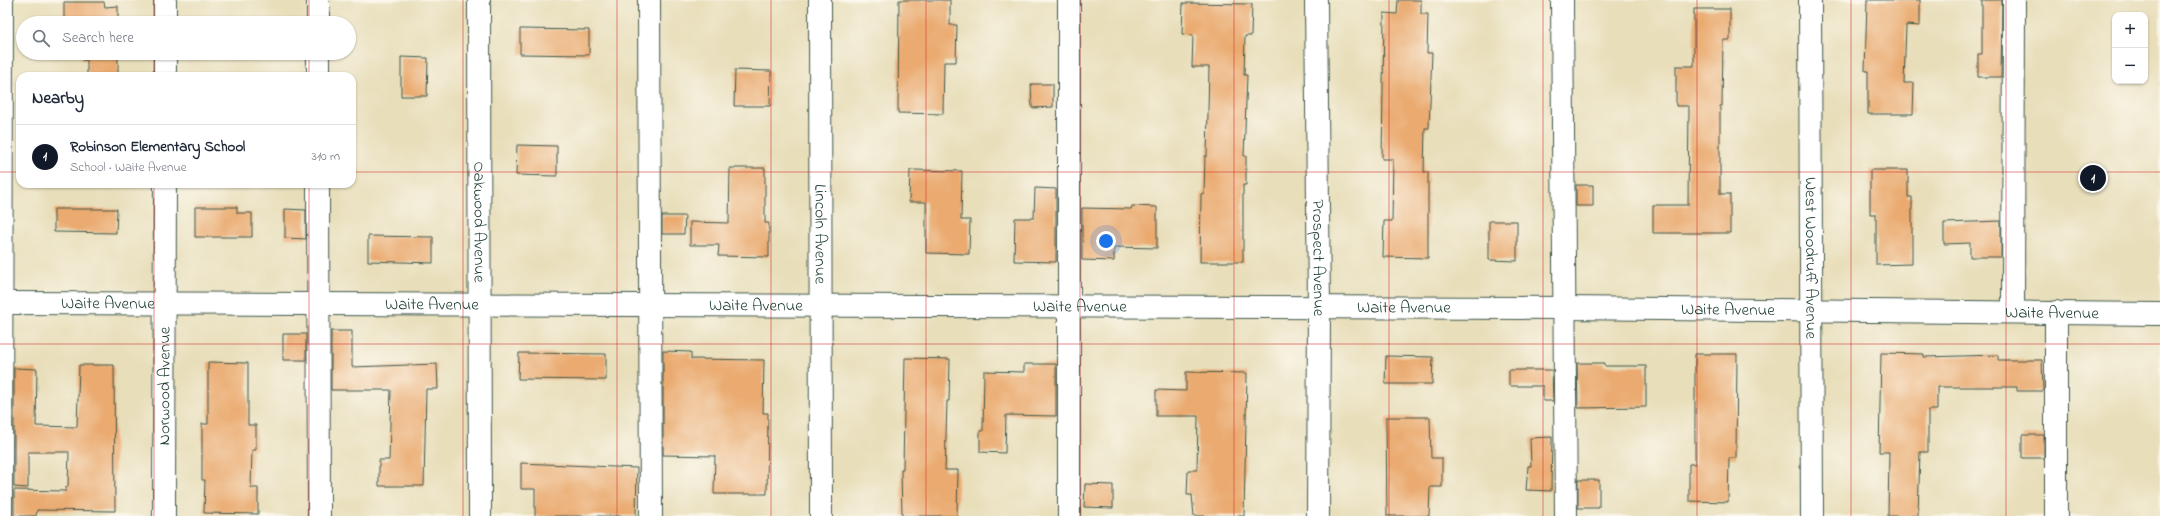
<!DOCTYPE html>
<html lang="en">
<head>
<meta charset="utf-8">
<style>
  :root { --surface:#fff; --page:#f2f2f3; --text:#1f2937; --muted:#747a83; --line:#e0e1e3; --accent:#111827 }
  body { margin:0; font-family:"Indie Flower",sans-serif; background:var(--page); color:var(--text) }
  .controls { position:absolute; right:12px; top:12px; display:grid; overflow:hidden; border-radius:8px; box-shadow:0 1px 3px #0004 }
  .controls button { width:36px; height:36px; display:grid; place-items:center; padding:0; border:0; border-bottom:1px solid var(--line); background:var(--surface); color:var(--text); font:20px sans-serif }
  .you { position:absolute; left:1106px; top:241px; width:14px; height:14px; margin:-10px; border:3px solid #fff; border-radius:50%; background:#1a73e8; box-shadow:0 0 0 6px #1a73e833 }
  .badge { display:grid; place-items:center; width:26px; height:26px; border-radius:50%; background:var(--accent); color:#fff; font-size:13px; font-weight:700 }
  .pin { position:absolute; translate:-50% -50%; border:2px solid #fff; box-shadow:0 1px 4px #0006 }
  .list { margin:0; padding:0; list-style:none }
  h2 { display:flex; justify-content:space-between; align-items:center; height:52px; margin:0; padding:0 16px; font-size:17px }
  h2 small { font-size:13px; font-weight:400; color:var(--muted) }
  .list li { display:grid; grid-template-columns:26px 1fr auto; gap:12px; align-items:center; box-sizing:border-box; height:64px; padding:0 16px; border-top:1px solid var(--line) }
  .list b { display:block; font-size:15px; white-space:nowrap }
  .list p { margin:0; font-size:13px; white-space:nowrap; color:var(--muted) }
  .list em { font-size:13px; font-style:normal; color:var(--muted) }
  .icon { flex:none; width:22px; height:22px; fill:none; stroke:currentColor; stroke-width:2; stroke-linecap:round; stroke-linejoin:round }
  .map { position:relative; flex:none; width:2160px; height:516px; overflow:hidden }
  .search { position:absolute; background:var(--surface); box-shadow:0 1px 3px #0004; left:16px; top:16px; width:340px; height:44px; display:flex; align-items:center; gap:10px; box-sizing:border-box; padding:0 14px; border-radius:22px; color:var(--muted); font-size:15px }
  .panel { position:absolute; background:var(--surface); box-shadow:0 1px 3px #0004; left:16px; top:72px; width:340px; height:116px; border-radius:12px }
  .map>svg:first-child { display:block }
</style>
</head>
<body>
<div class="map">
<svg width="2160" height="516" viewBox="0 0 2160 516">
  <rect width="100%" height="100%" fill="#fbf7ec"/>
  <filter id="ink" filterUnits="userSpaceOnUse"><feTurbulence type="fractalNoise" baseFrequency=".025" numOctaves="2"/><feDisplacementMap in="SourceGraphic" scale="8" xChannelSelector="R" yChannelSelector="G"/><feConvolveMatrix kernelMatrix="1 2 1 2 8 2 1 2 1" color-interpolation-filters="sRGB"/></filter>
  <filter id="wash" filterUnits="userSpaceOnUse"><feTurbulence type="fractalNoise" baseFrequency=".012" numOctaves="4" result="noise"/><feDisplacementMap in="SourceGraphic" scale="16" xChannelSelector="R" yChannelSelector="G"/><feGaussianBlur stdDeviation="0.9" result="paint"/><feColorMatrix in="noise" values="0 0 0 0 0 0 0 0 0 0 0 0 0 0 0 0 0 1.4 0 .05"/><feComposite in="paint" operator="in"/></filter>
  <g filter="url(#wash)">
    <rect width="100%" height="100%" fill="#e8deba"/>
    <g id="blocks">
      <path fill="#eaaa70" d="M 899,0 L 950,0 L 950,25 L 957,25 L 956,62 L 944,62 L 943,114 L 898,113 Z
        M 1398,0 L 1421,0 L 1421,14 L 1428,14 L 1427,53 L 1432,53 L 1429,128 L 1425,128 L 1424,172 L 1428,172 L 1428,258 L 1383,257 L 1384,221 L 1392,221 L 1393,159 L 1382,159 L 1384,13 L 1397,14 Z
        M 1867,0 L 1920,0 L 1920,26 L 1906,25 L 1904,83 L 1914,83 L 1913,114 L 1868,114 L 1868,71 L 1865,71 Z
        M 1982,0 L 2002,0 L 2001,77 L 1978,77 L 1978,54 L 1982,54 Z
        M 64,2 L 104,2 L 105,7 L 118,6 L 118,23 L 64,23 Z
        M 1183,3 L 1252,4 L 1251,36 L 1245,36 L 1244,75 L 1247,75 L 1244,156 L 1246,156 L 1246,185 L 1243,185 L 1243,262 L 1200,262 L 1201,194 L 1204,193 L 1205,156 L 1207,156 L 1209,67 L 1192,67 L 1193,35 L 1182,34 Z
        M 1694,9 L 1730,9 L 1730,40 L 1723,40 L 1722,106 L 1720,106 L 1720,194 L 1730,194 L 1730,233 L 1653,233 L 1653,205 L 1688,205 L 1689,106 L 1676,106 L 1676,66 L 1694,66 Z
        M 520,29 L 589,30 L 589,55 L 520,54 Z
        M 82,53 L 118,53 L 118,76 L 87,76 L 87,60 L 82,60 Z
        M 401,57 L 428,58 L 427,96 L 401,96 Z
        M 735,70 L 771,71 L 770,106 L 734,106 Z
        M 1031,84 L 1053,84 L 1053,107 L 1032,108 Z
        M 517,145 L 557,146 L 557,176 L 516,175 Z
        M 730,168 L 765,168 L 765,223 L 769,223 L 769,257 L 718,256 L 719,245 L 690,245 L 690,222 L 729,223 Z
        M 910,170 L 962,171 L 961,220 L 970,220 L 969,254 L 926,253 L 926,202 L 909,202 Z
        M 1870,170 L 1908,170 L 1908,197 L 1912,197 L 1912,264 L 1876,265 L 1876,215 L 1870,215 Z
        M 1576,185 L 1593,185 L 1593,206 L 1576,206 Z
        M 1035,188 L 1056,189 L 1056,262 L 1014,261 L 1015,218 L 1034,218 Z
        M 1132,206 L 1157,207 L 1157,248 L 1114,247 L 1114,261 L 1082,260 L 1082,208 L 1131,209 Z
        M 195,207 L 237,207 L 237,213 L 252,213 L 252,237 L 195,237 Z
        M 54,209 L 117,209 L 116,233 L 54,232 Z
        M 285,209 L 306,210 L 306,239 L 285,238 Z
        M 662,216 L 685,216 L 684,234 L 662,234 Z
        M 1489,221 L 1517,221 L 1517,261 L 1489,260 Z
        M 2001,221 L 2001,257 L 1970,257 L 1970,243 L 1944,244 L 1944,223 Z
        M 368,236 L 433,237 L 433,263 L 368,261 Z
        M 331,331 L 352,331 L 352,367 L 437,364 L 438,389 L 426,389 L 424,486 L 379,486 L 379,460 L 389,460 L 391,390 L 331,390 Z
        M 283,334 L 306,334 L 306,360 L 283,360 Z
        M 663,351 L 691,352 L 691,359 L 764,360 L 763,413 L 768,413 L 767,494 L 714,494 L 715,456 L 663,455 Z
        M 519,353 L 606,354 L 606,380 L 518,379 Z
        M 1881,353 L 1924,354 L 1924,357 L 1998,355 L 1998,360 L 2042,360 L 2043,391 L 2017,391 L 2017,387 L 1937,387 L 1937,410 L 1928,410 L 1928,452 L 1920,452 L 1918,516 L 1888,516 L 1889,452 L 1879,452 Z
        M 1695,354 L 1737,354 L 1736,458 L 1729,458 L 1728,502 L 1689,501 L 1689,464 L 1695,464 Z
        M 1386,356 L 1433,357 L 1432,384 L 1385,384 Z
        M 905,358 L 950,359 L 949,401 L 947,401 L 945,470 L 958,470 L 957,516 L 902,516 L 901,469 L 903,469 Z
        M 208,362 L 248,363 L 248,425 L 256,425 L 256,450 L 252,450 L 251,488 L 258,488 L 258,514 L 204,513 L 205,480 L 202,480 L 202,424 L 208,424 Z
        M 1577,363 L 1604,363 L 1604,366 L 1646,366 L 1646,407 L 1578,408 Z
        M 1024,364 L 1056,364 L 1056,416 L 1006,415 L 1005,453 L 980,452 L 980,431 L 983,431 L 984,371 L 1024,372 Z
        M 79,365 L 114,365 L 115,511 L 37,510 L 36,516 L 14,516 L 14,490 L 66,491 L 66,487 L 68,487 L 69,452 L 28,452 L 28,488 L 14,487 L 14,368 L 37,369 L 36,426 L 77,427 Z
        M 1509,370 L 1552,370 L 1553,401 L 1543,401 L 1543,386 L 1509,386 Z
        M 1186,372 L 1247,373 L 1244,516 L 1194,516 L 1192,495 L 1187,495 L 1188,470 L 1197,470 L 1198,416 L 1156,416 L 1156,390 L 1186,391 Z
        M 1386,417 L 1430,417 L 1431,458 L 1442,458 L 1442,487 L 1430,487 L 1429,516 L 1387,516 Z
        M 2022,435 L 2044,435 L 2044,458 L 2022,458 Z
        M 1552,437 L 1551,491 L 1526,490 L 1528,466 L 1531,466 L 1530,438 Z
        M 521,463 L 637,468 L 636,516 L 535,516 L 535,489 L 521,489 Z
        M 1578,480 L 1599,480 L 1599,508 L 1578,508 Z
        M 1085,484 L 1113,485 L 1113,508 L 1084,507 Z"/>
    </g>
  </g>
  <g filter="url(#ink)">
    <use href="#blocks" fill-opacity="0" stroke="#3d5548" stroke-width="1"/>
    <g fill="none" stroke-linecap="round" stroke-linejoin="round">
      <defs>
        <g id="minor">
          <path d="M 165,0 L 165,23"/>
          <path d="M 318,0 L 318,23"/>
          <path id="s1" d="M 479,0 L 480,516"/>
          <path d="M 649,0 L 651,516"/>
          <path id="s2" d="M 820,0 L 821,516"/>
          <path d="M 1069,0 L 1069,516"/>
          <path id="s3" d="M 1316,0 L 1319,308 L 1318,516"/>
          <path d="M 1562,0 L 1566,516"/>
          <path id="s4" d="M 1810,0 L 1812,516"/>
          <path d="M 318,53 L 318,76"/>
          <path d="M 165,76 L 165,53"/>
          <path d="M 318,184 L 319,516"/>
          <path id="s5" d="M 0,303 L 1564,308 L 2160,314"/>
          <path d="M 2013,312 L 2014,0"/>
          <path d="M 2056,312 L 2056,516"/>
          <path d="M 1,516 L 2,0"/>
          <path id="s6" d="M 164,516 L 165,184"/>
        </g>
      </defs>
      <use href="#minor" stroke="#3d5548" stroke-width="24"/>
      <use href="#minor" stroke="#fff" stroke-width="22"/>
    </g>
  </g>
  <path fill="none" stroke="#d62828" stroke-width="1" stroke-opacity="0.55" d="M 154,0 L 154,23M 309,0 L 309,23M 463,0 L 463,516M 617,0 L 617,516M 771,0 L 771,516M 926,0 L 926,516M 1080,0 L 1080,516M 1234,0 L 1234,516M 1389,0 L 1389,516M 1543,0 L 1543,516M 1697,0 L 1697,516M 1851,0 L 1851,516M 2006,0 L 2006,516M 154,53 L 154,76M 309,53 L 309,76M 0,172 L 20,172M 352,172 L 2160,172M 154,184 L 154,516M 309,184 L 309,516M 0,344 L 2160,344"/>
  <g text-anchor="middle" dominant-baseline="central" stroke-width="3.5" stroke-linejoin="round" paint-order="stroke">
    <g font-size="17" fill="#1f3d34" stroke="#fbf7ec">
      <text stroke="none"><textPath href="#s1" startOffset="222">Oakwood Avenue</textPath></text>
      <text stroke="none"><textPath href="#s2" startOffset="234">Lincoln Avenue</textPath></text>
      <text stroke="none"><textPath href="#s3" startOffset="258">Prospect Avenue</textPath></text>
      <text stroke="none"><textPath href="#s4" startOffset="258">West Woodruff Avenue</textPath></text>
      <text stroke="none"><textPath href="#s5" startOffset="108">Waite Avenue</textPath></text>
      <text stroke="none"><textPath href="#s5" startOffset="432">Waite Avenue</textPath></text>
      <text stroke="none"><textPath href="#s5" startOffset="756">Waite Avenue</textPath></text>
      <text stroke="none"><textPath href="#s5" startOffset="1080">Waite Avenue</textPath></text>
      <text stroke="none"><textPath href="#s5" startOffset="1404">Waite Avenue</textPath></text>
      <text stroke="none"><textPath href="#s5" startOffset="1728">Waite Avenue</textPath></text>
      <text stroke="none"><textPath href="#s5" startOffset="2052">Waite Avenue</textPath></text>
      <text stroke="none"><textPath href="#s6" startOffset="130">Norwood Avenue</textPath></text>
    </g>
  </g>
</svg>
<div class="controls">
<button>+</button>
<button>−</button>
</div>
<div class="you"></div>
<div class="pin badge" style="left:2093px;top:178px">1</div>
<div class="search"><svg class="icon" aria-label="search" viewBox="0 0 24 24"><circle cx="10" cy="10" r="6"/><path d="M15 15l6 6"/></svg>Search here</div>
<section class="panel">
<h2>Nearby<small></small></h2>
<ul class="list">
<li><span class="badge">1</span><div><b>Robinson Elementary School</b><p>School · Waite Avenue</p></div><em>310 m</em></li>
</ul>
</section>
</div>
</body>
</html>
